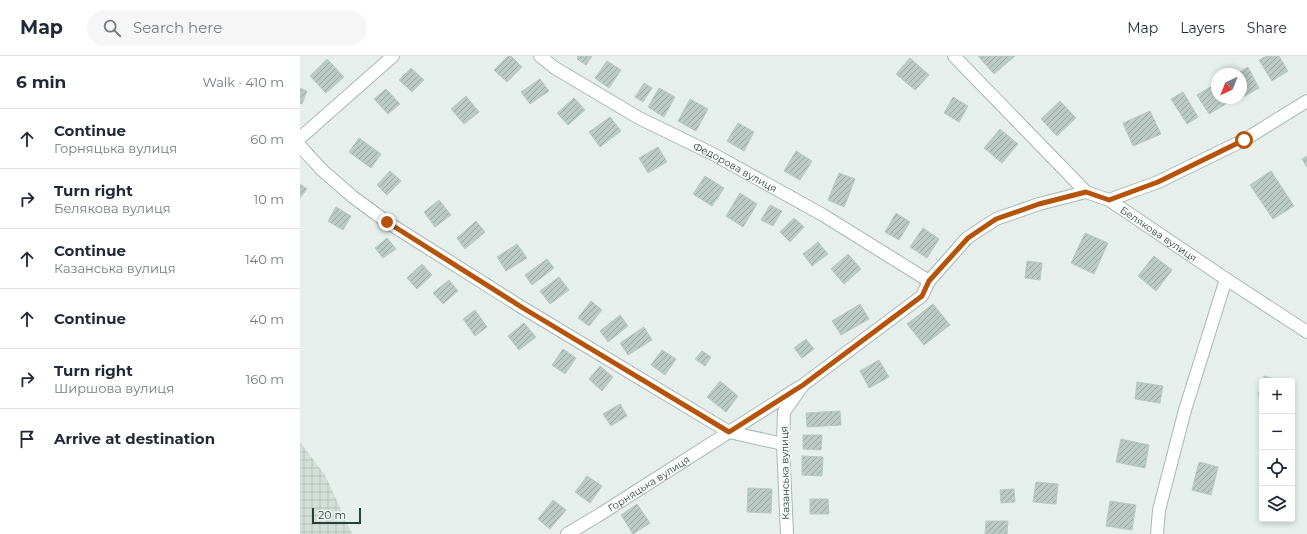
<!DOCTYPE html>
<html lang="en">
<head>
<meta charset="utf-8">
<style>
  :root { --surface:#fff; --page:#f6f6f7; --text:#1f2937; --muted:#747a83; --line:#e0e1e3 }
  body { margin:0; font-family:Montserrat,sans-serif; background:var(--page); color:var(--text) }
  .controls { position:absolute; right:12px; bottom:12px; display:grid; overflow:hidden; border-radius:4px; box-shadow:0 2px 6px #0003 }
  .controls button { width:36px; height:36px; display:grid; place-items:center; padding:0; border:0; border-bottom:1px solid var(--line); background:var(--surface); color:var(--text); font:20px sans-serif }
  .compass { position:absolute; left:911px; top:12px; width:36px; height:36px; border-radius:50%; background:var(--surface); box-shadow:0 2px 6px #0003; rotate:223deg }
  .scale { position:absolute; left:12px; bottom:10px; width:49px; box-sizing:border-box; padding-left:4px; border:2px solid #24423a; border-top:0; font-size:11px; line-height:14px; white-space:nowrap; color:#24423a; -webkit-text-stroke:3px #f7fbf9; paint-order:stroke }
  .stop { position:absolute; width:12px; height:12px; margin:-9px; border:3px solid #b45309; border-radius:50%; background:#fff }
  .stop.end { background:#b45309; border-color:#fff; box-shadow:0 1px 4px #0008 }
  .list { margin:0; padding:0; list-style:none }
  h2 { display:flex; justify-content:space-between; align-items:center; height:52px; margin:0; padding:0 16px; font-size:17px }
  h2 small { font-size:13px; font-weight:400; color:var(--muted) }
  .list li { display:grid; grid-template-columns:26px 1fr auto; gap:12px; align-items:center; box-sizing:border-box; height:60px; padding:0 16px; border-top:1px solid var(--line) }
  .list b { display:block; font-size:15px; white-space:nowrap }
  .list p { margin:0; font-size:13px; white-space:nowrap; color:var(--muted) }
  .list em { font-size:13px; font-style:normal; color:var(--muted) }
  .icon { flex:none; width:22px; height:22px; fill:none; stroke:currentColor; stroke-width:2; stroke-linecap:round; stroke-linejoin:round }
  .map { position:relative; flex:none; width:1007px; height:478px; overflow:hidden }
  header { display:flex; align-items:center; gap:24px; box-sizing:border-box; height:56px; padding:0 20px; background:var(--surface); border-bottom:1px solid var(--line) }
  header strong { font-size:19px }
  nav { display:flex; gap:22px; margin-inline-start:auto; font-size:14px }
  .search { width:280px; height:36px; background:var(--page); display:flex; align-items:center; gap:10px; box-sizing:border-box; padding:0 14px; border-radius:22px; color:var(--muted); font-size:15px }
  main { display:flex }
  aside { flex:1; background:var(--surface) }
  .map>svg:first-child { display:block }
</style>
</head>
<body>
<header>
<strong>Map</strong>
<div class="search"><svg class="icon" aria-label="search" viewBox="0 0 24 24"><circle cx="10" cy="10" r="6"/><path d="M15 15l6 6"/></svg>Search here</div>
<nav><a>Map</a><a>Layers</a><a>Share</a></nav>
</header>
<main>
<aside>
<h2>6 min<small>Walk · 410 m</small></h2>
<ul class="list">
<li><svg class="icon" aria-label="ahead" viewBox="0 0 24 24"><path d="M12 20V5M6 11l6-6 6 6"/></svg><div><b>Continue</b><p>Горняцька вулиця</p></div><em>60 m</em></li>
<li><svg class="icon" aria-label="right" viewBox="0 0 24 24"><path d="M7 20v-9h11M14 6l5 5-5 5"/></svg><div><b>Turn right</b><p>Белякова вулиця</p></div><em>10 m</em></li>
<li><svg class="icon" aria-label="ahead" viewBox="0 0 24 24"><path d="M12 20V5M6 11l6-6 6 6"/></svg><div><b>Continue</b><p>Казанська вулиця</p></div><em>140 m</em></li>
<li><svg class="icon" aria-label="ahead" viewBox="0 0 24 24"><path d="M12 20V5M6 11l6-6 6 6"/></svg><div><b>Continue</b></div><em>40 m</em></li>
<li><svg class="icon" aria-label="right" viewBox="0 0 24 24"><path d="M7 20v-9h11M14 6l5 5-5 5"/></svg><div><b>Turn right</b><p>Ширшова вулиця</p></div><em>160 m</em></li>
<li><svg class="icon" aria-label="arrive" viewBox="0 0 24 24"><path d="M6 21V4h12l-3 4 3 4H6"/></svg><div><b>Arrive at destination</b></div></li>
</ul>
</aside>
<div class="map">
<svg width="1007" height="478" viewBox="0 0 1007 478">
  <defs>
    <pattern id="industrial-grid" width="8" height="8" patternUnits="userSpaceOnUse"><rect width="8" height="8" fill="#d4dfda"/><path d="M0 4h8M4 0v8" fill="none" stroke="#b6c1bc"/></pattern>
    <pattern id="building-hatch" width="6" height="6" patternUnits="userSpaceOnUse"><rect width="6" height="6" fill="#bbcac4"/><path d="M-1 1l2-2M0 6l6-6M5 7l2-2" fill="none" stroke="#98a6a0"/></pattern>
  </defs>
  <rect width="100%" height="100%" fill="#e6efeb"/>
  <path fill="url(#industrial-grid)" d="M 0,386 L 25,419 L 52,478 L 0,478 Z"/>
  <path fill="url(#building-hatch)" stroke="#b8c9c2" d="M 208,0 L 211,0 L 222,11 L 207,26 L 194,14 Z
    M 278,0 L 292,0 L 286,9 L 277,3 Z
    M 678,0 L 715,0 L 694,18 Z
    M 967,0 L 979,0 L 988,15 L 972,25 L 959,4 Z
    M 610,2 L 629,19 L 615,34 L 596,18 Z
    M 27,3 L 44,21 L 26,37 L 10,20 Z
    M 307,5 L 321,14 L 309,32 L 295,22 Z
    M 948,11 L 959,32 L 941,42 L 941,18 L 936,18 Z
    M 111,12 L 124,24 L 112,36 L 99,24 Z
    M 240,23 L 249,35 L 230,48 L 221,36 Z
    M 344,27 L 352,32 L 343,46 L 335,41 Z
    M 917,27 L 917,42 L 926,42 L 929,46 L 909,58 L 897,39 Z
    M 0,32 L 7,35 L 2,48 L 0,47 Z
    M 359,32 L 375,41 L 364,61 L 348,51 Z
    M 86,33 L 100,48 L 88,58 L 74,43 Z
    M 883,36 L 898,61 L 887,68 L 871,43 Z
    M 166,40 L 179,56 L 164,68 L 151,53 Z
    M 653,41 L 668,50 L 659,66 L 644,57 Z
    M 274,42 L 285,54 L 268,69 L 257,57 Z
    M 390,43 L 408,53 L 396,75 L 378,65 Z
    M 760,45 L 776,62 L 757,80 L 741,63 Z
    M 850,55 L 861,78 L 833,90 L 823,67 Z
    M 310,61 L 321,75 L 300,91 L 289,76 Z
    M 438,67 L 454,76 L 444,95 L 427,85 Z
    M 700,73 L 718,88 L 702,107 L 684,92 Z
    M 59,82 L 81,98 L 71,112 L 49,96 Z
    M 358,91 L 367,106 L 348,117 L 339,102 Z
    M 496,95 L 512,105 L 500,124 L 484,115 Z
    M 1007,100 L 1007,111 L 1002,103 Z
    M 90,115 L 101,125 L 87,139 L 77,129 Z
    M 971,115 L 994,150 L 973,163 L 950,129 Z
    M 539,117 L 555,123 L 544,151 L 528,144 Z
    M 405,120 L 424,132 L 412,150 L 393,138 Z
    M 0,128 L 7,133 L 0,142 Z
    M 440,137 L 457,148 L 443,171 L 426,160 Z
    M 139,144 L 151,159 L 135,171 L 124,156 Z
    M 470,149 L 482,155 L 473,170 L 461,164 Z
    M 36,151 L 51,160 L 43,174 L 28,165 Z
    M 596,157 L 610,166 L 599,184 L 585,176 Z
    M 494,162 L 504,171 L 490,186 L 480,176 Z
    M 176,165 L 185,176 L 165,193 L 157,182 Z
    M 623,172 L 639,183 L 627,202 L 610,191 Z
    M 785,177 L 808,187 L 794,218 L 771,207 Z
    M 87,182 L 96,193 L 83,202 L 75,192 Z
    M 518,186 L 528,198 L 512,210 L 503,198 Z
    M 217,188 L 227,202 L 206,215 L 197,201 Z
    M 548,198 L 561,213 L 544,228 L 531,213 Z
    M 854,200 L 872,214 L 856,235 L 838,220 Z
    M 247,203 L 254,212 L 232,229 L 225,219 Z
    M 727,205 L 742,207 L 740,224 L 725,222 Z
    M 122,208 L 132,219 L 117,233 L 107,222 Z
    M 259,221 L 269,234 L 250,248 L 240,235 Z
    M 149,224 L 158,235 L 143,248 L 133,237 Z
    M 291,245 L 302,254 L 289,270 L 278,262 Z
    M 560,248 L 569,263 L 541,279 L 532,265 Z
    M 633,248 L 650,269 L 624,289 L 607,268 Z
    M 175,254 L 187,271 L 175,280 L 163,263 Z
    M 320,259 L 328,270 L 308,286 L 300,275 Z
    M 224,267 L 236,281 L 219,294 L 208,280 Z
    M 344,271 L 352,284 L 328,299 L 320,287 Z
    M 506,283 L 514,293 L 502,302 L 494,292 Z
    M 263,293 L 276,302 L 265,318 L 252,309 Z
    M 362,294 L 376,303 L 365,319 L 351,309 Z
    M 402,295 L 411,301 L 405,310 L 395,303 Z
    M 579,304 L 589,321 L 569,332 L 560,315 Z
    M 300,310 L 313,321 L 302,335 L 289,323 Z
    M 964,320 L 981,325 L 962,325 L 962,340 L 958,339 Z
    M 420,325 L 438,340 L 426,356 L 407,341 Z
    M 837,326 L 863,330 L 860,347 L 835,343 Z
    M 320,348 L 327,360 L 311,370 L 303,358 Z
    M 540,355 L 541,369 L 507,371 L 506,357 Z
    M 503,379 L 522,379 L 521,394 L 503,393 Z
    M 821,383 L 849,389 L 845,412 L 816,406 Z
    M 502,400 L 523,401 L 522,420 L 502,419 Z
    M 899,406 L 918,411 L 911,439 L 892,434 Z
    M 287,420 L 302,430 L 290,447 L 275,436 Z
    M 736,426 L 758,428 L 756,448 L 733,446 Z
    M 448,432 L 472,433 L 471,457 L 447,456 Z
    M 714,433 L 715,446 L 701,447 L 700,434 Z
    M 510,443 L 528,443 L 529,458 L 510,458 Z
    M 253,444 L 266,454 L 250,473 L 238,463 Z
    M 810,445 L 836,449 L 832,474 L 806,470 Z
    M 337,448 L 350,467 L 333,478 L 321,459 Z
    M 686,465 L 708,465 L 707,478 L 685,478 Z"/>
  <g fill="none" stroke-linecap="round" stroke-linejoin="round">
    <defs>
      <g id="street">
        <path id="s1" d="M 240,0 L 255,12 L 339,62 L 413,98 L 523,159 L 629,225"/>
        <path id="s2" d="M 654,0 L 786,136 L 809,144 L 926,223 L 1007,276"/>
        <path d="M 0,82 L 93,0"/>
        <path d="M 0,90 L 22,114 L 53,141 L 87,166 L 223,252 L 429,376 L 483,388"/>
        <path d="M 809,144 L 858,126 L 944,84 L 1007,45"/>
        <path id="s3" d="M 267,478 L 299,459 L 498,332"/>
        <path d="M 487,478 L 483,388 L 484,356 L 503,329 L 622,240 L 629,225 L 667,182 L 696,163 L 739,148 L 786,136"/>
        <path d="M 857,478 L 859,454 L 885,354 L 926,223"/>
      </g>
    </defs>
    <use href="#street" stroke="#a8b8b2" stroke-width="14"/>
    <use href="#street" stroke="#fff" stroke-width="12"/>
  </g>
  <g fill="none" stroke-linecap="round" stroke-linejoin="round">
    <path stroke="#b45309" stroke-width="5" d="M 87,166 L 223,252 L 429,376 L 503,329 L 622,240 L 629,225 L 668,182 L 696,163 L 739,148 L 786,136 L 809,144 L 858,126 L 944,84"/>
  </g>
  <g text-anchor="middle" dominant-baseline="central" stroke-width="4" stroke-linejoin="round" paint-order="stroke">
    <g font-size="10" fill="#24423a" stroke="#f7fbf9">
      <text stroke="none"><textPath href="#s1" startOffset="225">Федорова вулиця</textPath></text>
      <text stroke="none"><textPath href="#s2" startOffset="274">Белякова вулиця</textPath></text>
      <text transform="translate(485 417) rotate(-91)">Казанська вулиця</text>
      <text stroke="none"><textPath href="#s3" startOffset="96">Горняцька вулиця</textPath></text>
    </g>
  </g>
</svg>
<div class="controls">
<button>+</button>
<button>−</button>
<button><svg class="icon" aria-label="locate" viewBox="0 0 24 24"><circle cx="12" cy="12" r="6"/><path d="M12 2v4M12 18v4M2 12h4M18 12h4"/></svg></button>
<button><svg class="icon" aria-label="layers" viewBox="0 0 24 24"><path d="M12 4l9 5-9 5-9-5zM3 14l9 5 9-5"/></svg></button>
</div>
<svg class="compass" viewBox="-18 -18 36 36"><path d="M0-13l5 13h-10z" fill="#e53935"/><path d="M0 13l5-13h-10z" fill="#747a83"/></svg>
<div class="scale">20 m</div>
<div class="stop" style="left:944px;top:84px"></div>
<div class="stop end" style="left:87px;top:166px"></div>
</div>
</main>
</body>
</html>
